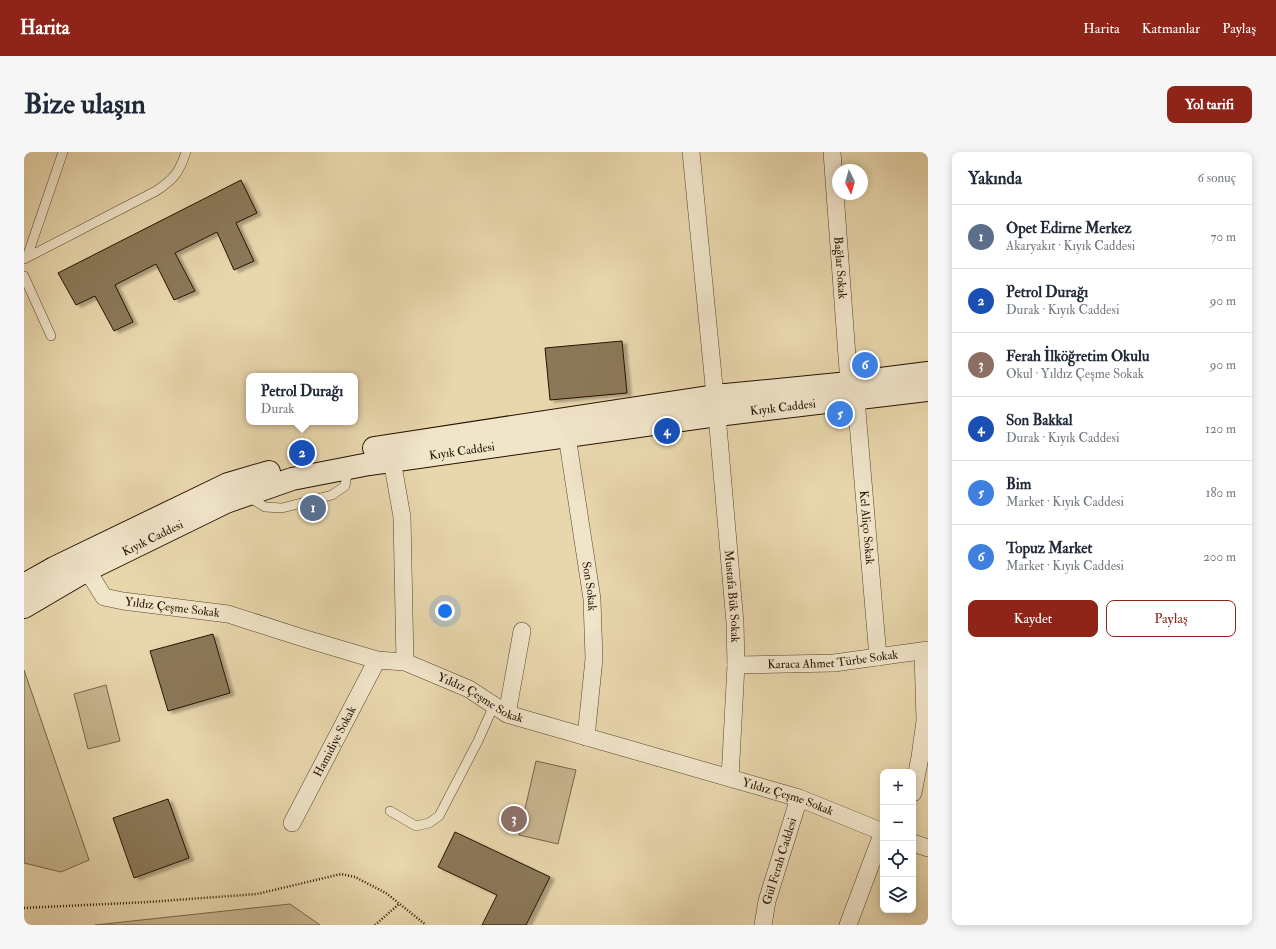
<!DOCTYPE html>
<html lang="tr">
<head>
<meta charset="utf-8">
<style>
  :root { --surface:#fff; --page:#f6f6f7; --text:#1f2937; --muted:#747a83; --line:#e0e1e3; --accent:#8f2418 }
  body { margin:0; font-family:"IM FELL Double Pica",serif; background:var(--page); color:var(--text) }
  .controls { position:absolute; right:12px; bottom:12px; display:grid; overflow:hidden; border-radius:8px; box-shadow:0 2px 10px #0003 }
  .controls button { width:36px; height:36px; display:grid; place-items:center; padding:0; border:0; border-bottom:1px solid var(--line); background:var(--surface); color:var(--text); font:20px sans-serif }
  .compass { position:absolute; left:808px; top:12px; width:36px; height:36px; border-radius:50%; background:var(--surface); box-shadow:0 2px 10px #0003; rotate:175deg }
  .you { position:absolute; left:421px; top:459px; width:14px; height:14px; margin:-10px; border:3px solid #fff; border-radius:50%; background:#1a73e8; box-shadow:0 0 0 6px #1a73e833 }
  .badge { display:grid; place-items:center; width:26px; height:26px; border-radius:50%; background:var(--accent); color:#fff; font-size:13px; font-weight:700 }
  .pin { position:absolute; translate:-50% -50%; border:2px solid #fff; box-shadow:0 1px 4px #0006 }
  .popup { position:absolute; left:222px; top:221px; width:112px; height:52px; box-sizing:border-box; display:grid; place-content:center; border-radius:8px; background:var(--surface); filter:drop-shadow(0 1px 3px #0005); font-size:13px; white-space:nowrap; color:var(--muted) }
  .popup b { font-size:15px; color:var(--text) }
  .popup::after { content:''; position:absolute; left:50%; top:100%; margin-left:-8px; border:8px solid transparent; border-top-color:var(--surface) }
  .list { margin:0; padding:0; list-style:none }
  h2 { display:flex; justify-content:space-between; align-items:center; height:52px; margin:0; padding:0 16px; font-size:17px }
  h2 small { font-size:13px; font-weight:400; color:var(--muted) }
  .list li { display:grid; grid-template-columns:26px 1fr auto; gap:12px; align-items:center; box-sizing:border-box; height:64px; padding:0 16px; border-top:1px solid var(--line) }
  .list b { display:block; font-size:15px; white-space:nowrap }
  .list p { margin:0; font-size:13px; white-space:nowrap; color:var(--muted) }
  .list em { font-size:13px; font-style:normal; color:var(--muted) }
  .actions { display:flex; gap:8px; padding:12px 16px }
  .actions a { flex:1; padding:9px 0; border:1px solid var(--accent); border-radius:8px; text-align:center; font-size:14px; color:var(--accent) }
  .actions .main { background:var(--accent); color:#fff }
  .icon { flex:none; width:22px; height:22px; fill:none; stroke:currentColor; stroke-width:2; stroke-linecap:round; stroke-linejoin:round }
  .map { position:relative; flex:none; width:904px; height:773px; overflow:hidden; border-radius:8px }
  header { display:flex; align-items:center; gap:24px; box-sizing:border-box; height:56px; padding:0 20px; background:var(--accent); color:#fff }
  header strong { font-size:19px }
  nav { display:flex; gap:22px; margin-inline-start:auto; font-size:14px }
  .intro { display:flex; align-items:center; justify-content:space-between; box-sizing:border-box; height:96px; padding:0 24px }
  h1 { margin:0; font-size:28px }
  .button { padding:10px 18px; border-radius:8px; background:var(--accent); color:#fff; font-size:14px; font-weight:700 }
  main { display:flex; gap:24px; padding:0 24px }
  aside { flex:1; background:var(--surface); border-radius:8px; box-shadow:0 2px 10px #0003 }
  .map>svg:first-child { display:block }
</style>
</head>
<body>
<header>
<strong>Harita</strong>
<nav><a>Harita</a><a>Katmanlar</a><a>Paylaş</a></nav>
</header>
<div class="intro"><h1>Bize ulaşın</h1><a class="button">Yol tarifi</a></div>
<main>
<div class="map">
<svg width="904" height="773" viewBox="0 0 904 773">
  <defs>
    <filter id="shadow"><feDropShadow dx="4.5" dy="2.5" stdDeviation="1" flood-color="#0004"/></filter>
  </defs>
  <rect width="100%" height="100%" fill="#e8d6ac"/>
  <filter id="stains"><feTurbulence type="fractalNoise" baseFrequency=".005" numOctaves="4"/><feColorMatrix values="0 0 0 0 .2 0 0 0 0 .09 0 0 0 0 .02 0 0 0 .5 -.17"/></filter>
  <radialGradient id="worn" r=".72"><stop offset=".6" stop-color="#630" stop-opacity="0"/><stop offset="1" stop-color="#630" stop-opacity=".3"/></radialGradient>
  <path fill="#c7b58f" stroke="#766448" d="M 0,518 L 65,708 L 37,720 L 0,711 Z
    M 82,533 L 96,589 L 64,597 L 50,542 Z
    M 512,609 L 552,618 L 534,692 L 495,683 Z
    M 266,752 L 296,773 L 71,773 Z"/>
  <path fill="#8b7859" stroke="#261200" filter="url(#shadow)" d="M 217,28 L 233,61 L 212,71 L 230,109 L 210,118 L 193,80 L 151,101 L 171,139 L 150,148 L 132,112 L 91,133 L 109,170 L 90,179 L 71,144 L 52,153 L 34,121 Z
    M 598,189 L 603,241 L 526,248 L 521,196 Z
    M 189,482 L 206,541 L 144,559 L 126,499 Z
    M 144,647 L 165,706 L 110,726 L 89,666 Z
    M 431,680 L 526,725 L 502,773 L 458,773 L 473,743 L 414,715 Z"/>
  <g fill="none" stroke-linecap="round" stroke-linejoin="round">
    <defs>
      <path id="lane" d="M 3,105 L 39,0
        M 0,107 L 132,39 C 150,27 155,21 162,0
        M 0,124 L 27,184
        M 225,345 L 241,355 L 258,356 L 308,343 L 321,334 L 324,316
        M 366,659 L 392,674 L 405,671 L 415,664 L 454,589 L 470,553"/>
      <g id="street">
        <path d="M 667,0 L 691,244"/>
        <path id="s1" d="M 808,0 L 825,231"/>
        <path id="s2" d="M 832,247 L 854,505"/>
        <path id="s3" d="M 693,263 L 711,471 L 712,513 L 706,626"/>
        <path id="s4" d="M 543,284 L 568,447 L 570,507 L 562,585"/>
        <path d="M 368,308 L 378,365 L 381,510"/>
        <path id="s5" d="M 63,418 L 80,445 L 99,449 L 204,462 L 279,486 L 353,508 L 381,510 L 445,537 L 483,562 L 775,646 L 859,680 L 824,773"/>
        <path id="s6" d="M 712,513 L 810,511 L 904,498"/>
        <path d="M 483,562 L 498,479"/>
        <path d="M 889,641 L 896,605 L 901,569 L 899,499"/>
        <path id="s7" d="M 268,671 L 353,508"/>
        <path d="M 889,691 L 904,696"/>
        <path id="s8" d="M 739,773 L 743,749 L 775,646"/>
      </g>
      <g id="secondary">
        <path d="M 350,296 L 691,244 L 825,231 L 904,221"/>
        <path d="M 0,433 L 30,416 L 204,332 L 245,320"/>
        <path id="s9" d="M 0,455 L 63,418 L 202,350 L 268,327 L 345,312 L 693,263 L 904,238"/>
      </g>
    </defs>
    <use href="#lane" stroke="#56432b" stroke-width="10"/>
    <use href="#street" stroke="#56432b" stroke-width="18"/>
    <use href="#secondary" stroke="#261200" stroke-width="24"/>
    <path stroke="#261200" stroke-width="2.5" stroke-dasharray="1 2" stroke-linecap="butt" d="M 0,756 L 124,750 L 233,742 L 317,722 L 331,725 L 362,741 L 402,773
      M 351,773 L 375,752"/>
    <use href="#lane" stroke="#f0e4c9" stroke-width="9"/>
    <use href="#street" stroke="#f0e4c9" stroke-width="17"/>
    <use href="#secondary" stroke="#f0e4c9" stroke-width="22"/>
  </g>
  <g text-anchor="middle" dominant-baseline="central" stroke-width="3" stroke-linejoin="round" paint-order="stroke">
    <g font-size="12" fill="#261200" stroke="#f0e4c9">
      <text stroke="none"><textPath href="#s1" startOffset="116">Bağlar Sokak</textPath></text>
      <text stroke="none"><textPath href="#s9" startOffset="794">Kıyık Caddesi</textPath></text>
      <text stroke="none"><textPath href="#s9" startOffset="470">Kıyık Caddesi</textPath></text>
      <text stroke="none"><textPath href="#s2" startOffset="129">Kel Aliço Sokak</textPath></text>
      <text stroke="none"><textPath href="#s9" startOffset="146">Kıyık Caddesi</textPath></text>
      <text stroke="none"><textPath href="#s4" startOffset="152">Son Sokak</textPath></text>
      <text stroke="none"><textPath href="#s3" startOffset="182">Mustafa Bük Sokak</textPath></text>
      <text stroke="none"><textPath href="#s5" startOffset="101">Yıldız Çeşme Sokak</textPath></text>
      <text stroke="none"><textPath href="#s6" startOffset="97">Karaca Ahmet Türbe Sokak</textPath></text>
      <text stroke="none"><textPath href="#s5" startOffset="425">Yıldız Çeşme Sokak</textPath></text>
      <text stroke="none"><textPath href="#s7" startOffset="92">Hamidiye Sokak</textPath></text>
      <text stroke="none"><textPath href="#s5" startOffset="749">Yıldız Çeşme Sokak</textPath></text>
      <text stroke="none"><textPath href="#s8" startOffset="66">Gül Ferah Caddesi</textPath></text>
    </g>
  </g>
  <rect width="100%" height="100%" filter="url(#stains)"/>
  <rect width="100%" height="100%" fill="url(#worn)"/>
</svg>
<div class="controls">
<button>+</button>
<button>−</button>
<button><svg class="icon" aria-label="locate" viewBox="0 0 24 24"><circle cx="12" cy="12" r="6"/><path d="M12 2v4M12 18v4M2 12h4M18 12h4"/></svg></button>
<button><svg class="icon" aria-label="layers" viewBox="0 0 24 24"><path d="M12 4l9 5-9 5-9-5zM3 14l9 5 9-5"/></svg></button>
</div>
<svg class="compass" viewBox="-18 -18 36 36"><path d="M0-13l5 13h-10z" fill="#e53935"/><path d="M0 13l5-13h-10z" fill="#747a83"/></svg>
<div class="you"></div>
<div class="pin badge" style="left:289px;top:356px;background:#5c6f8a">1</div>
<div class="pin badge" style="left:278px;top:301px;background:#1a4fb4">2</div>
<div class="popup"><b>Petrol Durağı</b>Durak</div>
<div class="pin badge" style="left:490px;top:667px;background:#8d6e63">3</div>
<div class="pin badge" style="left:643px;top:279px;background:#1a4fb4">4</div>
<div class="pin badge" style="left:816px;top:262px;background:#3f7fe0">5</div>
<div class="pin badge" style="left:841px;top:213px;background:#3f7fe0">6</div>
</div>
<aside>
<h2>Yakında<small>6 sonuç</small></h2>
<ul class="list">
<li><span class="badge" style="background:#5c6f8a">1</span><div><b>Opet Edirne Merkez</b><p>Akaryakıt · Kıyık Caddesi</p></div><em>70 m</em></li>
<li><span class="badge" style="background:#1a4fb4">2</span><div><b>Petrol Durağı</b><p>Durak · Kıyık Caddesi</p></div><em>90 m</em></li>
<li><span class="badge" style="background:#8d6e63">3</span><div><b>Ferah İlköğretim Okulu</b><p>Okul · Yıldız Çeşme Sokak</p></div><em>90 m</em></li>
<li><span class="badge" style="background:#1a4fb4">4</span><div><b>Son Bakkal</b><p>Durak · Kıyık Caddesi</p></div><em>120 m</em></li>
<li><span class="badge" style="background:#3f7fe0">5</span><div><b>Bim</b><p>Market · Kıyık Caddesi</p></div><em>180 m</em></li>
<li><span class="badge" style="background:#3f7fe0">6</span><div><b>Topuz Market</b><p>Market · Kıyık Caddesi</p></div><em>200 m</em></li>
</ul>
<div class="actions"><a class="main">Kaydet</a><a>Paylaş</a></div>
</aside>
</main>
</body>
</html>
